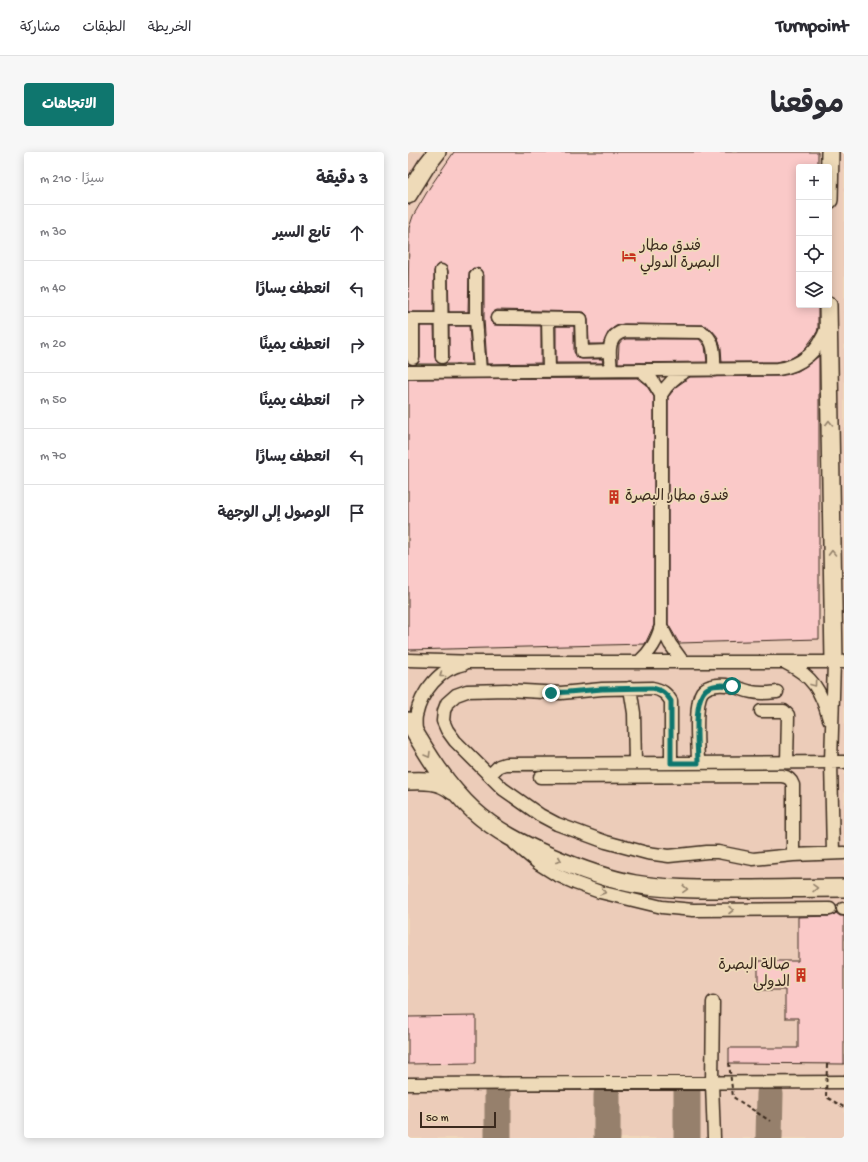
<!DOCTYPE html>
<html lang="ar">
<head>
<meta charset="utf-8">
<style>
  :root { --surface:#fff; --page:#f7f7f7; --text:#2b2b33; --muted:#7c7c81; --line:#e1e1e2; --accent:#0f766e }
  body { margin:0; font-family:"Gochi Hand","Playpen Sans Arabic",sans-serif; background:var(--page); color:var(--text); direction:rtl }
  .controls { position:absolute; right:12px; top:12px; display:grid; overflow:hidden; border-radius:4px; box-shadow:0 2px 10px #0003 }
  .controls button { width:36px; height:36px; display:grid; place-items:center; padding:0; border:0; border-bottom:1px solid var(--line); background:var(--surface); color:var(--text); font:20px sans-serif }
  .scale { position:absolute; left:12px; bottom:10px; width:76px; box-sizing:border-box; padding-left:4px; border:2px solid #3b2a1e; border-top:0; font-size:11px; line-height:14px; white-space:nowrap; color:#3b2a1e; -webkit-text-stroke:3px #eedab8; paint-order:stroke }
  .stop { position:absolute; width:12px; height:12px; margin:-9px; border:3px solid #0f766e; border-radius:50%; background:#fff }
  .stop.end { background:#0f766e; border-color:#fff; box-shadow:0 1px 4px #0008 }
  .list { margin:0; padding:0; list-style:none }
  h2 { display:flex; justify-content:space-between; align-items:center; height:52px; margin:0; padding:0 16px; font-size:17px }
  h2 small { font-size:13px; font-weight:400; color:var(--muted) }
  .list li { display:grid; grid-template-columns:26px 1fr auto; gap:12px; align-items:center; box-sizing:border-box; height:56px; padding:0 16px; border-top:1px solid var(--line) }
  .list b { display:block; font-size:15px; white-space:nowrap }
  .list em { font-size:13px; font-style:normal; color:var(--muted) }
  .icon { flex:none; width:22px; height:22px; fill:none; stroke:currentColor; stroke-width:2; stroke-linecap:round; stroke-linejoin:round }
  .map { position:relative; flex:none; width:436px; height:986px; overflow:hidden; direction:ltr; border-radius:4px }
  header { display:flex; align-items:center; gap:24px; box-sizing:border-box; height:56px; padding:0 20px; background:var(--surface); border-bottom:1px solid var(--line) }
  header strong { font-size:19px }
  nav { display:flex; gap:22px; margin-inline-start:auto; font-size:14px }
  .intro { display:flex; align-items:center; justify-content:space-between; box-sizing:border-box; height:96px; padding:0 24px }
  h1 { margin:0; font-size:28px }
  .button { padding:10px 18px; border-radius:4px; background:var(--accent); color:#fff; font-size:14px; font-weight:700 }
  main { display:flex; gap:24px; padding:0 24px }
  aside { flex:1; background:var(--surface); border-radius:4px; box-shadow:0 2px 10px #0003 }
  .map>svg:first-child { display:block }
</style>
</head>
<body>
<header>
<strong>Turnpoint</strong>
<nav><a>الخريطة</a><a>الطبقات</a><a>مشاركة</a></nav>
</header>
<div class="intro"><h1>موقعنا</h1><a class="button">الاتجاهات</a></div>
<main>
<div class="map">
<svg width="436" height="986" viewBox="0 0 436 986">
  <rect width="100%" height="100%" fill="#f0d7bb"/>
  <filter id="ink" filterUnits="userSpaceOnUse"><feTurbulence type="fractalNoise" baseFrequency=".025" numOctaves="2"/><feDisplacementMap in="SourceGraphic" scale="8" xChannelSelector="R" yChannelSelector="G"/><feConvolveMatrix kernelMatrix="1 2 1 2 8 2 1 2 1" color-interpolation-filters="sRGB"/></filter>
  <g filter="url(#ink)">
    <path fill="#ecccb9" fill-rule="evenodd" d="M 0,0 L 436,0 L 436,986 L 0,986 ZM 391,15 L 421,15 L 421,153 L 391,153 Z"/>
    <path fill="#cfdc90" stroke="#858357" d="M 68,210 L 68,215 L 6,216 L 6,211 Z"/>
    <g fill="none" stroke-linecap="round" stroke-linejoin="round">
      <path stroke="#96806c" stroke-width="27" d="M 199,943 L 199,986
        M 90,986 L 90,937
        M 279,986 L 279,938
        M 361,986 L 362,942"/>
    </g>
    <path fill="#fac9c8" stroke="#3b2a1e" d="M 46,0 L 410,0 L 410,15 L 391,15 L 391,153 L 410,153 L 410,176 L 409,180 L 396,198 L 384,206 L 377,208 L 369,210 L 314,210 L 313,196 L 309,184 L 303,177 L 295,173 L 215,172 L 208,174 L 201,179 L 195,192 L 181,192 L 180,167 L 179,163 L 176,160 L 89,158 L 85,160 L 82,166 L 83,170 L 86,173 L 133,174 L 133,211 L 79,212 L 76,167 L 76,123 L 72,117 L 65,116 L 61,120 L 60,160 L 41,160 L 40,119 L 39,115 L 33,112 L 29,113 L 26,119 L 26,160 L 0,160 L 1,76 L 5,64 L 22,35 Z
      M 12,174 L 26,174 L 27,205 L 28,209 L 33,212 L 9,212 L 12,206 Z
      M 41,174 L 61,174 L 64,212 L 35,212 L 40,209 L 41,205 Z
      M 148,174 L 166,174 L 166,200 L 170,206 L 174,207 L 194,207 L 195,211 L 148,211 Z
      M 218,187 L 291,187 L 297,194 L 299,210 L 210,211 L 211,192 L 214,188 Z
      M 411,204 L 411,487 L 271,491 L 260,472 L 260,245 L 269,234 L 282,225 L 371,224 L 390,219 L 398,214 Z
      M 229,226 L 238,233 L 246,245 L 246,473 L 237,492 L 0,498 L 0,227 Z
      M 428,761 L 432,764 L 436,764 L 436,912 L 321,911 L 321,896 L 390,896 L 390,866 L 377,866 L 377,838 L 350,838 L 350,809 L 390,809 L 390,765 L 422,764 Z
      M 68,864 L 68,911 L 0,912 L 0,865 Z"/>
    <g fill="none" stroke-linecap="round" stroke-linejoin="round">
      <defs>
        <path id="minor" d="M 33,119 L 34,205
          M 89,166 L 173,167 L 174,200 L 201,199
          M 0,167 L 68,167 L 68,123
          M 5,167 L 5,206
          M 68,167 L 72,219
          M 140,167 L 141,219
          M 203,218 C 202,204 197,183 217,179 L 294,180 C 308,188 306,204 306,218
          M 0,220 L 370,217 C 394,214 411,198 419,175
          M 253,243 C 259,232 268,224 279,218
          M 253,474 L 262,492 L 275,510
          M 0,508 L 69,510 L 436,510
          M 231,510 C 243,499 249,489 253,474 L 253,243 L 244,228 L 232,218
          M 378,511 C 405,524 413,539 421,567
          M 222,536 L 226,561 L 227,611
          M 353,559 L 376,559 L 380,563 L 379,610
          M 8,582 C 8,576 7,569 8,564 C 13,540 32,516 56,512
          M 263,611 L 263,549 C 258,541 254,538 244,536 L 194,537 L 153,541 L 98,538 L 59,539 L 48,543 L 39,551 L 36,559 L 35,569 L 39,578 L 47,589 L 95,637 L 132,663 L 149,672 L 198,690 L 239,701 L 261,704 L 299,700 L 310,700 L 345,707 L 385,703 L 436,701
          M 290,611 C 290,596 286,552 294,540 C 300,532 314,532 323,534 C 330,535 337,539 344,540 C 352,542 360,541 369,540
          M 82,623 L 91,614 L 97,612 L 436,610
          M 132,625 L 374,624 C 380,625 383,627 385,633 L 385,703
          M 107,692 L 131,712 L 147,722 L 167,731 L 192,740 L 254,755 L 285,758 L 422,757
          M 425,701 L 423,610 L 426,510
          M 435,757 L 436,757
          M 305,850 L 304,931 L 306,986
          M 0,932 L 436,930"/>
        <path id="highway" d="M 0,43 L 18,14 L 29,0
          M 421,48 L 422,0
          M 420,153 L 426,510
          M 0,569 C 19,602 38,633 66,659 C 88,679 114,692 141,704 C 169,716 198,727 227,732 C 263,738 297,737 333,737 C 367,737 402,736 436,736
          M 0,629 C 16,628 32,628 45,639"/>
      </defs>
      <use href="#minor" stroke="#3b2a1e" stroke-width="15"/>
      <use href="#highway" stroke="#3b2a1e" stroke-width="20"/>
      <use href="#minor" stroke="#eedab8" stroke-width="12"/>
      <use href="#highway" stroke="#eedab8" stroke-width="17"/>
      <path stroke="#3b2a1e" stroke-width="2" stroke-dasharray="4 3" stroke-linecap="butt" d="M 321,911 L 325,945 L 362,969
        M 419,912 L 418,945 L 436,955"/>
    </g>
    <defs><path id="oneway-chevron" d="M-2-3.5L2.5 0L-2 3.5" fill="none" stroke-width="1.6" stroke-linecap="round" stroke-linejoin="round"/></defs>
    <g stroke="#94826b">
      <use href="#oneway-chevron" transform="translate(421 271) rotate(-91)"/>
      <use href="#oneway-chevron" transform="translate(424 401) rotate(-91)"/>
      <use href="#oneway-chevron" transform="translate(34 523) rotate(142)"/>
      <use href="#oneway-chevron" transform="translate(406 532) rotate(54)"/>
      <use href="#oneway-chevron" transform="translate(20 603) rotate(59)"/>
      <use href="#oneway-chevron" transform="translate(151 708) rotate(23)"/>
      <use href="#oneway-chevron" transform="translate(407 736) rotate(-1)"/>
      <use href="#oneway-chevron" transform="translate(277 737) rotate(3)"/>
      <use href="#oneway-chevron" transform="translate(195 740) rotate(16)"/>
      <use href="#oneway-chevron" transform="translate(323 758)"/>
    </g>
  </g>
  <g fill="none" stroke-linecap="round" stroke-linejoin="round" filter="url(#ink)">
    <path stroke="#0f766e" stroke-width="5" d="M 143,541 L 160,540 L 194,537 L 244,536 C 254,538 258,541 263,549 L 263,611 L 290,611 C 290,595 284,544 300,536 C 307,532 316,533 324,534"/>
  </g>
  <defs>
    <symbol id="hotel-bare" viewBox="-9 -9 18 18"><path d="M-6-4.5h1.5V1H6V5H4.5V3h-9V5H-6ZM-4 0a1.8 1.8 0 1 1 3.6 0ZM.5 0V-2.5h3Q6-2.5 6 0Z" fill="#c8321e" stroke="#eedab8" stroke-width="2.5" paint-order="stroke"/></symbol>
    <symbol id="building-bare" viewBox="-9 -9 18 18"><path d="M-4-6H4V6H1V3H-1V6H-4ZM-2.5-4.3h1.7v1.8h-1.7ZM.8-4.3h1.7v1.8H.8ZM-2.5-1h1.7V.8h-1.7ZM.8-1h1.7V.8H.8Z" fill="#c8321e" stroke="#eedab8" stroke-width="2.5" paint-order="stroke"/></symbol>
  </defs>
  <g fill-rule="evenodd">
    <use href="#hotel-bare" x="211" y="94" width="20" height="20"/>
    <use href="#building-bare" x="196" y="335" width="20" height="20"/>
    <use href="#building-bare" x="383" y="813" width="20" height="20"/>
  </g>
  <g text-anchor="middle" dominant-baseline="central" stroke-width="3.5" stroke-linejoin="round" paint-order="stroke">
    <g font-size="15" fill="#3b2a1e" stroke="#eedab8" text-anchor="start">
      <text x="232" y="95">فندق مطار<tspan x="232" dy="17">البصرة الدولي</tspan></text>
      <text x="217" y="345">فندق مطار البصرة</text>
      <text x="382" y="814" text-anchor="end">صالة البصرة<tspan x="382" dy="17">الدولى</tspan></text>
    </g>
  </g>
</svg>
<div class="controls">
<button>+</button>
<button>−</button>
<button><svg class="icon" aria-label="locate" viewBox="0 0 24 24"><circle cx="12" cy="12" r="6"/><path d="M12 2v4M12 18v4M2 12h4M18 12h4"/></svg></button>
<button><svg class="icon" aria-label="layers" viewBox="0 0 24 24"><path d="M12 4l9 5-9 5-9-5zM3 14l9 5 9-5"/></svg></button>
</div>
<div class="scale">50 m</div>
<div class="stop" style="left:324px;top:534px"></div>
<div class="stop end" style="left:143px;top:541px"></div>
</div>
<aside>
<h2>3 دقيقة<small>سيرًا · 210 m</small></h2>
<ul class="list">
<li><svg class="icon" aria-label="ahead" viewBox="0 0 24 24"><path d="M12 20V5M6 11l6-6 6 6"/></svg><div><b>تابع السير</b></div><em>30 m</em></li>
<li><svg class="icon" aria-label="left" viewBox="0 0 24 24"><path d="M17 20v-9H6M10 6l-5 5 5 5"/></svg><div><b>انعطف يسارًا</b></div><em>40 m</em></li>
<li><svg class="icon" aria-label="right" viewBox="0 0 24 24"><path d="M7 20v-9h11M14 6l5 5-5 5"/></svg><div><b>انعطف يمينًا</b></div><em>20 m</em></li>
<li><svg class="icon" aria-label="right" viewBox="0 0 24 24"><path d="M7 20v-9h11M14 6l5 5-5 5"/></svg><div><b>انعطف يمينًا</b></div><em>50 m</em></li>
<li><svg class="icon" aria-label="left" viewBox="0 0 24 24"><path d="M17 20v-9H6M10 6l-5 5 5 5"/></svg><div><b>انعطف يسارًا</b></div><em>70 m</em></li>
<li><svg class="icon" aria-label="arrive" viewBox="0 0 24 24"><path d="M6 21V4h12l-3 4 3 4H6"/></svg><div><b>الوصول إلى الوجهة</b></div></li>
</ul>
</aside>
</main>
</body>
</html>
